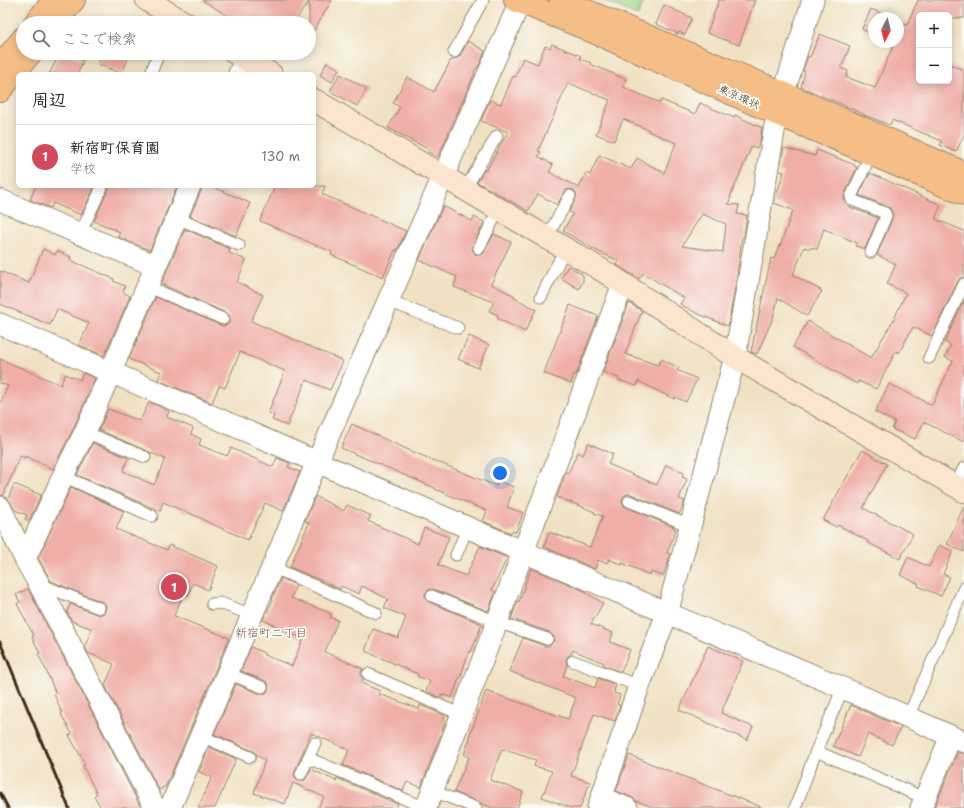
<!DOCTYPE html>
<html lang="ja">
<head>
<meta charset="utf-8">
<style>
  :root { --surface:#fff; --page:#f6f6f6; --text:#222; --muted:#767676; --line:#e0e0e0; --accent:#d1495b }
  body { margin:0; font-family:"Shantell Sans","Klee One",sans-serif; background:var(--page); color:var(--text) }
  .controls { position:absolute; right:12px; top:12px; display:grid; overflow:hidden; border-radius:6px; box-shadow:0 2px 10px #0003 }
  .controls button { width:36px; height:36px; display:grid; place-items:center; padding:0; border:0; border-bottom:1px solid var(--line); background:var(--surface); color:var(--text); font:20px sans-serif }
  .compass { position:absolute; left:868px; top:12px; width:36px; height:36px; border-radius:50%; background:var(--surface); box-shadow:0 2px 10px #0003; rotate:187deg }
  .you { position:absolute; left:500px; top:473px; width:14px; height:14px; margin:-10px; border:3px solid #fff; border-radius:50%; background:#1a73e8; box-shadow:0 0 0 6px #1a73e833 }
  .badge { display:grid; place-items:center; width:26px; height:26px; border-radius:50%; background:var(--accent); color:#fff; font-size:13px; font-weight:700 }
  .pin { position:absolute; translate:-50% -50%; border:2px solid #fff; box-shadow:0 1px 4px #0006 }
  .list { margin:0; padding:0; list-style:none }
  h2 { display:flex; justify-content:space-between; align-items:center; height:52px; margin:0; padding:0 16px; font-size:17px }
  h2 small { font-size:13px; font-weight:400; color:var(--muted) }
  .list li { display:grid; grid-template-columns:26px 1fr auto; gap:12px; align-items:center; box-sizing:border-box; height:64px; padding:0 16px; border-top:1px solid var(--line) }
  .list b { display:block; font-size:15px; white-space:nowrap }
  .list p { margin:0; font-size:13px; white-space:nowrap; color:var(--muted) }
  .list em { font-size:13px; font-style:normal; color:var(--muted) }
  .icon { flex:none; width:22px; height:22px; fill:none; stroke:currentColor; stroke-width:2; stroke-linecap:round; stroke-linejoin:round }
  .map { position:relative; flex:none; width:964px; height:808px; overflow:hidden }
  .search { position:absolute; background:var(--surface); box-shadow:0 2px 10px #0003; left:16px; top:16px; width:300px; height:44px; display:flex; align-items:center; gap:10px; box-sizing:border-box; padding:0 14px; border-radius:22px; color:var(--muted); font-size:15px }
  .panel { position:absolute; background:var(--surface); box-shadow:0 2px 10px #0003; left:16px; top:72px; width:300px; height:116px; border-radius:6px }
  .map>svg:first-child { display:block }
</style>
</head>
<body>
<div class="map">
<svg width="964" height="808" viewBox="0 0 964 808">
  <rect width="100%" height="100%" fill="#fdfcf7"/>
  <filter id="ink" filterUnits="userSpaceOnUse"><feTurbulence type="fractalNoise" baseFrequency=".025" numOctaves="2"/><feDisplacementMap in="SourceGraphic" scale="8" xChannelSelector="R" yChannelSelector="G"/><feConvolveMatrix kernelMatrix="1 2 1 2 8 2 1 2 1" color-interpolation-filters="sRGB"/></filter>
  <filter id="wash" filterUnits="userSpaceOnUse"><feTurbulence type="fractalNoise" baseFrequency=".012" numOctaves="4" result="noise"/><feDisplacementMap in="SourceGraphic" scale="16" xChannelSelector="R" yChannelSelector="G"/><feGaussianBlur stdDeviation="0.9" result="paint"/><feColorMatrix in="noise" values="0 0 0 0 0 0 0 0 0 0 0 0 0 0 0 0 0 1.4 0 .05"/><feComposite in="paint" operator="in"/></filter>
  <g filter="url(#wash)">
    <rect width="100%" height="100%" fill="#f0e1c2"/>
    <path fill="#92c678" stroke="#66784b" d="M 602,0 L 644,0 L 638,16 Z"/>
    <g id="blocks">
      <path fill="#efafa8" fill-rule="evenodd" d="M 202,0 L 332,0 L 309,39 L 309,1 L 294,23 L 239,23 Z
        M 719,0 L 755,0 L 739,45 L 707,33 Z
        M 918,0 L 964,0 L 964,18 L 949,18 L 949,15 L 919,15 L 919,81 L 949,81 L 949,64 L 964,70 L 964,135 L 956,152 L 940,145 L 942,141 L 892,120 L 890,125 L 864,115 L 864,114 L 801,87 L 805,72 L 803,71 L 808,56 L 810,57 L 820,34 L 850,46 L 841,68 L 848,71 L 846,77 L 875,88 L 894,44 L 890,42 L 898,42 L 898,21 L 907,25 Z
        M 664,5 L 692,18 L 685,35 L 679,32 L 678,34 L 656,24 Z
        M 871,9 L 892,18 L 874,18 L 874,35 L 862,29 Z
        M 468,41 L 485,51 L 481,62 L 474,72 L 475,73 L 438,157 L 428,152 L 430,150 L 388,128 L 400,107 L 393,103 L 407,77 L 434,92 L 451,60 L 452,61 L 453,59 L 457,58 L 460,56 Z
        M 552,44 L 581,56 L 580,59 L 591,63 L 590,64 L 626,79 L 623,87 L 660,103 L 661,100 L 695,114 L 700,103 L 734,118 L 735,115 L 762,128 L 760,142 L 757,148 L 752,146 L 730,197 L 731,197 L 728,204 L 739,205 L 737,214 L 747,215 L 744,237 L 742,237 L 737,276 L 728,326 L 696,313 L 680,304 L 684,298 L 643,273 L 639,279 L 617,265 L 619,261 L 597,251 L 563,231 L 573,214 L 569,212 L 577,196 L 576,193 L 574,190 L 570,189 L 566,190 L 557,205 L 538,194 L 528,211 L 477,182 L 484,170 L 486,171 L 508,132 L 481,121 L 490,100 L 501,104 L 513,76 L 515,77 L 523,58 L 538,64 L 545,46 L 550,48 ZM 568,83 L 610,100 L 596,134 L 614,141 L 623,119 L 649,130 L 648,131 L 676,143 L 664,173 L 637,158 L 631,169 L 599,155 L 590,175 L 586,173 L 579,188 L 549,172 L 553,165 L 538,156 L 541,152 L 538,151 ZM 702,214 L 726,224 L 723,252 L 682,246 Z
        M 60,53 L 66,53 L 83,61 L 77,74 L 49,74 Z
        M 103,53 L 130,53 L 122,74 L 98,64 Z
        M 327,62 L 339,69 L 332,82 L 320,75 Z
        M 340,74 L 367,89 L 357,106 L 330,91 Z
        M 784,148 L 815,156 L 817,150 L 855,165 L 854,166 L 857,167 L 845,194 L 844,199 L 845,202 L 849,207 L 878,218 L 865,249 L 856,246 L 857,243 L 824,229 L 817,249 L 812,247 L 811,249 L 804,247 L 793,275 L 822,291 L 807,316 L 778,298 L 773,318 L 757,354 L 751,352 L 771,258 L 774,259 L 779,245 L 780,246 L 793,210 L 774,203 L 784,172 L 779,171 Z
        M 870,173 L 941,205 L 935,219 L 964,231 L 964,277 L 960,278 L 958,281 L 932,336 L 913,327 L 899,353 L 896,351 L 876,389 L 858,381 L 857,384 L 793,347 L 808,321 L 871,358 L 894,319 L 906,293 L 887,284 L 896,264 L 877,255 L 892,219 L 893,214 L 890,208 L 888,207 L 859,195 Z
        M 36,186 L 95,186 L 81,215 L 53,203 L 51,208 L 30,200 Z
        M 109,186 L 177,186 L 150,250 L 118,237 L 120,232 L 94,221 L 108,190 Z
        M 202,186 L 211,186 L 250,203 L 236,236 L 190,216 L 201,191 Z
        M 275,186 L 325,186 L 322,194 L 406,231 L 397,251 L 395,250 L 383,277 L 331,255 L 332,252 L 260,221 Z
        M 443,206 L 472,221 L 474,217 L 484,222 L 473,245 L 472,248 L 473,251 L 475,254 L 479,255 L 483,254 L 494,234 L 511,242 L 491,284 L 515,296 L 514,298 L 536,309 L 525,332 L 497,318 L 498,315 L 489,311 L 494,302 L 454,287 L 457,277 L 419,260 Z
        M 185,229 L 230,249 L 229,253 L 246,260 L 237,282 L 263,295 L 251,321 L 343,361 L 330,390 L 306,380 L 287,426 L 272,420 L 274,415 L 268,413 L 285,371 L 240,352 L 225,388 L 219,386 L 212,403 L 158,380 L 161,372 L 129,359 L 156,297 L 220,325 L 223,326 L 227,325 L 230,321 L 230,318 L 229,315 L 226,313 L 161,284 Z
        M 43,249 L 55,255 L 57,251 L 71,257 L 70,260 L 114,279 L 113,281 L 125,286 L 123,292 L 130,296 L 104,356 L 79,345 L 89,323 L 57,309 L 50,325 L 0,304 L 0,271 L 29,283 Z
        M 568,266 L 583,275 L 583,281 L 579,289 L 561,278 Z
        M 964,300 L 964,442 L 924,422 L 915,439 L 892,429 L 895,422 L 875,412 L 889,384 L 932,405 L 953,361 L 945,357 L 951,345 L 945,342 Z
        M 629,303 L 642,311 L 625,354 L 658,365 L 661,359 L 679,368 L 677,370 L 697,379 L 686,402 L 675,397 L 674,399 L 638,381 L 637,386 L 618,380 L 619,378 L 603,372 Z
        M 570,305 L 598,316 L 576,375 L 574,374 L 571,384 L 544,373 Z
        M 469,336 L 489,345 L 478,368 L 458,359 Z
        M 0,359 L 61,385 L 65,374 L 80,380 L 83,373 L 95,378 L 74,427 L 53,469 L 25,456 L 25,458 L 20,456 L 3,496 L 0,495 L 0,404 L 8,386 L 0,383 Z
        M 149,402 L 169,411 L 167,417 L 193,428 L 191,434 L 201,439 L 199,445 L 227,456 L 231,448 L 273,467 L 277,458 L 290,463 L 288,467 L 300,472 L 283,511 L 265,503 L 248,540 L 203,520 L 203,519 L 163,502 L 160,511 L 130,498 L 77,475 L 93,443 L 128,458 L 123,471 L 154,485 L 165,459 L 99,430 L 108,409 L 140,421 Z
        M 352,424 L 411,451 L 496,486 L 498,481 L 514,487 L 507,507 L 523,513 L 516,532 L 512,531 L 511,533 L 483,521 L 487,511 L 435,489 L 435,488 L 341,448 Z
        M 588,443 L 613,454 L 608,464 L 657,485 L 666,465 L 684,473 L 682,477 L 687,479 L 679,499 L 685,501 L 679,514 L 631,494 L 628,494 L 625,495 L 622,499 L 622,502 L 623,505 L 626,507 L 674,527 L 673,528 L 676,529 L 667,553 L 670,554 L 668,563 L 663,576 L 651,572 L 650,575 L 622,563 L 622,565 L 609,559 L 607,563 L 598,560 L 595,569 L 544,547 L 549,532 L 590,547 L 603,516 L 594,513 L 595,512 L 557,497 L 566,472 L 568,473 L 578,452 L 583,455 Z
        M 862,450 L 887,464 L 863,508 L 913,534 L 900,559 L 867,542 L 868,541 L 838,525 L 836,527 L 823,520 Z
        M 14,484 L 41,495 L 29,521 L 25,519 L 27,515 L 15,510 L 8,499 Z
        M 71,487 L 124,511 L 116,529 L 167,550 L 169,545 L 218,566 L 208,590 L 193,583 L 188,596 L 183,594 L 174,616 L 229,638 L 166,786 L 159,790 L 105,685 L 114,664 L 88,653 L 85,646 L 92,629 L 72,621 L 67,612 L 70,604 L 96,614 L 100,615 L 104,613 L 105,611 L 106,607 L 105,604 L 102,602 L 51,581 L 38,558 Z
        M 315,496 L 344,511 L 347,505 L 371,516 L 368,521 L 418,544 L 424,528 L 449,537 L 438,565 L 466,576 L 480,546 L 507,558 L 492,590 L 496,592 L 488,611 L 435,590 L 431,589 L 428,590 L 425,594 L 425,597 L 426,600 L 429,602 L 482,624 L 471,652 L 469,651 L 460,678 L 459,678 L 452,698 L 441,694 L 441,698 L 426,691 L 430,681 L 417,676 L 418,674 L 365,651 L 373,629 L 398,638 L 406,617 L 384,608 L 388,599 L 362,586 L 359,594 L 341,586 L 340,589 L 290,567 L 309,523 L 305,521 Z
        M 964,506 L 964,552 L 947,544 Z
        M 939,545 L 953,551 L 943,574 L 950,577 L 941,596 L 918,586 L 919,584 L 900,575 L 908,557 L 929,567 Z
        M 531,568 L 587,592 L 586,593 L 603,603 L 591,624 L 613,633 L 610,642 L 630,650 L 621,672 L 603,665 L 604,663 L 573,650 L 571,654 L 568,656 L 566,659 L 567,665 L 563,676 L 595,688 L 598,678 L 616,685 L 614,690 L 615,690 L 614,693 L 620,695 L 617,704 L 620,705 L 615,721 L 594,714 L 571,776 L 590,782 L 580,808 L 571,808 L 542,797 L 552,771 L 534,766 L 536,760 L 502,749 L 490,780 L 523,792 L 517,808 L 492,808 L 454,792 L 469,757 L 464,755 L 470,738 L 469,737 L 486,691 L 568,719 L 576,698 L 509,671 L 523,638 L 545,646 L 549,646 L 554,641 L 554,637 L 549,632 L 511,619 L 518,601 L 519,602 Z
        M 281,578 L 296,585 L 291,598 L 330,613 L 330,614 L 331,614 L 330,617 L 338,620 L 325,652 L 363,669 L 361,672 L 361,675 L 363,679 L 361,683 L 380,691 L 379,694 L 419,709 L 420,705 L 444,715 L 445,723 L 421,787 L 407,782 L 403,791 L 343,765 L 349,750 L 311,733 L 295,771 L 294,775 L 296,778 L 298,780 L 302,781 L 305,780 L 307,777 L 311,769 L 336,781 L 337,778 L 398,804 L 396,808 L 318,808 L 324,797 L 293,783 L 285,804 L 254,793 L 265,760 L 257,756 L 256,753 L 253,751 L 214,734 L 236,684 L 260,694 L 263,694 L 267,692 L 268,690 L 269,686 L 267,682 L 265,681 L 241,671 L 251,647 L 264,653 L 264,655 L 292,666 L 303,639 L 263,620 L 273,600 L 272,599 Z
        M 28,589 L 93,714 L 141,808 L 101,808 L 94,796 L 97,794 L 83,766 L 85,764 L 69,735 L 72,734 L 61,714 L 62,713 L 54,694 L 56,694 L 45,668 L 38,654 L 40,653 L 32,637 L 34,636 L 17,604 L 20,602 L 16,595 Z
        M 708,646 L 743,661 L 721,713 L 753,727 L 747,740 L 679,710 Z
        M 851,705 L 901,727 L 892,745 L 868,734 L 858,757 L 833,746 Z
        M 209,747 L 236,759 L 215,808 L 198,808 L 212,777 L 199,772 Z
        M 958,752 L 964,754 L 964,808 L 934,808 Z
        M 629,755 L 761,807 L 761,808 L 655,808 L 636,801 L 631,797 L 616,791 Z"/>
    </g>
  </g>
  <g filter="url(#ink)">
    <use href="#blocks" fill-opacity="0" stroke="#968670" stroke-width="1"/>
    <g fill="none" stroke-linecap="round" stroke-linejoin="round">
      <defs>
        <path id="lane" d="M 454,52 L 483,0
          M 152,70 L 159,53
          M 465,189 L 497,136
          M 177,218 L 239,245
          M 80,234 L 102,187
          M 547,237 L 570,196
          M 479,248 L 499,209
          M 871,252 L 886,216 L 885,213 L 852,200 L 851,197 L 871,154
          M 147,286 L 223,319
          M 541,297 L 565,249
          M 388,301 L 458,328
          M 929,358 L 964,284
          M 85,432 L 145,457
          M 63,476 L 152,516
          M 955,486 L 964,468
          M 629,501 L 690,526
          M 456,555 L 468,527
          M 272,567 L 376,613
          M 40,584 L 99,608
          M 432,596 L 497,622 L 547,639
          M 212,604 L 220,603 L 252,615
          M 573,661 L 639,686
          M 227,673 L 262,687
          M 368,674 L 462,715
          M 908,717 L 964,588
          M 201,736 L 250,757
          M 816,751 L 924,798
          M 308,758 L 426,808
          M 301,774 L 315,743
          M 433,791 L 476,808
          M 795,808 L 816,751 L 843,688"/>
        <path id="street" d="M 239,74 L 245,59
          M 0,200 L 156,266
          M 0,324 L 524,552 L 843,688 L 964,742
          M 0,507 L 25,559 L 39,584 L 155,808
          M 25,559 L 63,476 L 85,432 L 190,186
          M 601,798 L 627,808
          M 170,808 L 317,462 L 520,2
          M 426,808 L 497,622 L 623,284
          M 598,808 L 639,686 L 667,614 L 735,357 L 777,114 L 813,0
          M 921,808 L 951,736"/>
        <path id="secondary" d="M 147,0 L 185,23
          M 235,53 L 271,74
          M 314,100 L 605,272 L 735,357 L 964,491"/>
        <path id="highway" d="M 515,0 L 580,26 L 777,114 L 964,194
          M 561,0 L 774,89 L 964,173
          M 35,23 L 54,0
          M 55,23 L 74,0
          M 0,66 L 23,38
          M 0,91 L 31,53"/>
      </defs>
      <use href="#lane" stroke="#968670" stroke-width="13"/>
      <use href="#street" stroke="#968670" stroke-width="23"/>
      <use href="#secondary" stroke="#968670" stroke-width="24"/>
      <use href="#highway" stroke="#968670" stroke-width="24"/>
      <use href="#lane" stroke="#fff" stroke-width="11"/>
      <use href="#street" stroke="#fff" stroke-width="21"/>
      <use href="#secondary" stroke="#fbe5cf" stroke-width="22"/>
      <use href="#highway" stroke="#f6be87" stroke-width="22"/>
      <path stroke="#3b2a1e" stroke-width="3" d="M 0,642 L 69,808
        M 0,793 L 8,808"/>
    </g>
  </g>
  <g text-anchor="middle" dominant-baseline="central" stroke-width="3.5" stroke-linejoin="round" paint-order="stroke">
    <g font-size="11" fill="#3b2a1e" stroke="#fdfcf7">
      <text transform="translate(739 97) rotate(24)">東京環状</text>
    </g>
    <g font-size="12" fill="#7a594e" stroke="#fdfcf7">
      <text x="271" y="633">新宿町二丁目</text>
    </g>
  </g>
</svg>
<div class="controls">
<button>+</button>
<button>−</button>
</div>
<svg class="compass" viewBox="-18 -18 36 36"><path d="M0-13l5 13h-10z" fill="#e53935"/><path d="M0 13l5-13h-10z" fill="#767676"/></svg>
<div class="you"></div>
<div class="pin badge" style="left:174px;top:587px">1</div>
<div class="search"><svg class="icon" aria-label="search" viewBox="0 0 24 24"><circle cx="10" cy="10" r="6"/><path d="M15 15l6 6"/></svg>ここで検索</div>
<section class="panel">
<h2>周辺<small></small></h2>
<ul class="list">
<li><span class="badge">1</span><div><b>新宿町保育園</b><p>学校</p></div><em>130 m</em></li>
</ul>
</section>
</div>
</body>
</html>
